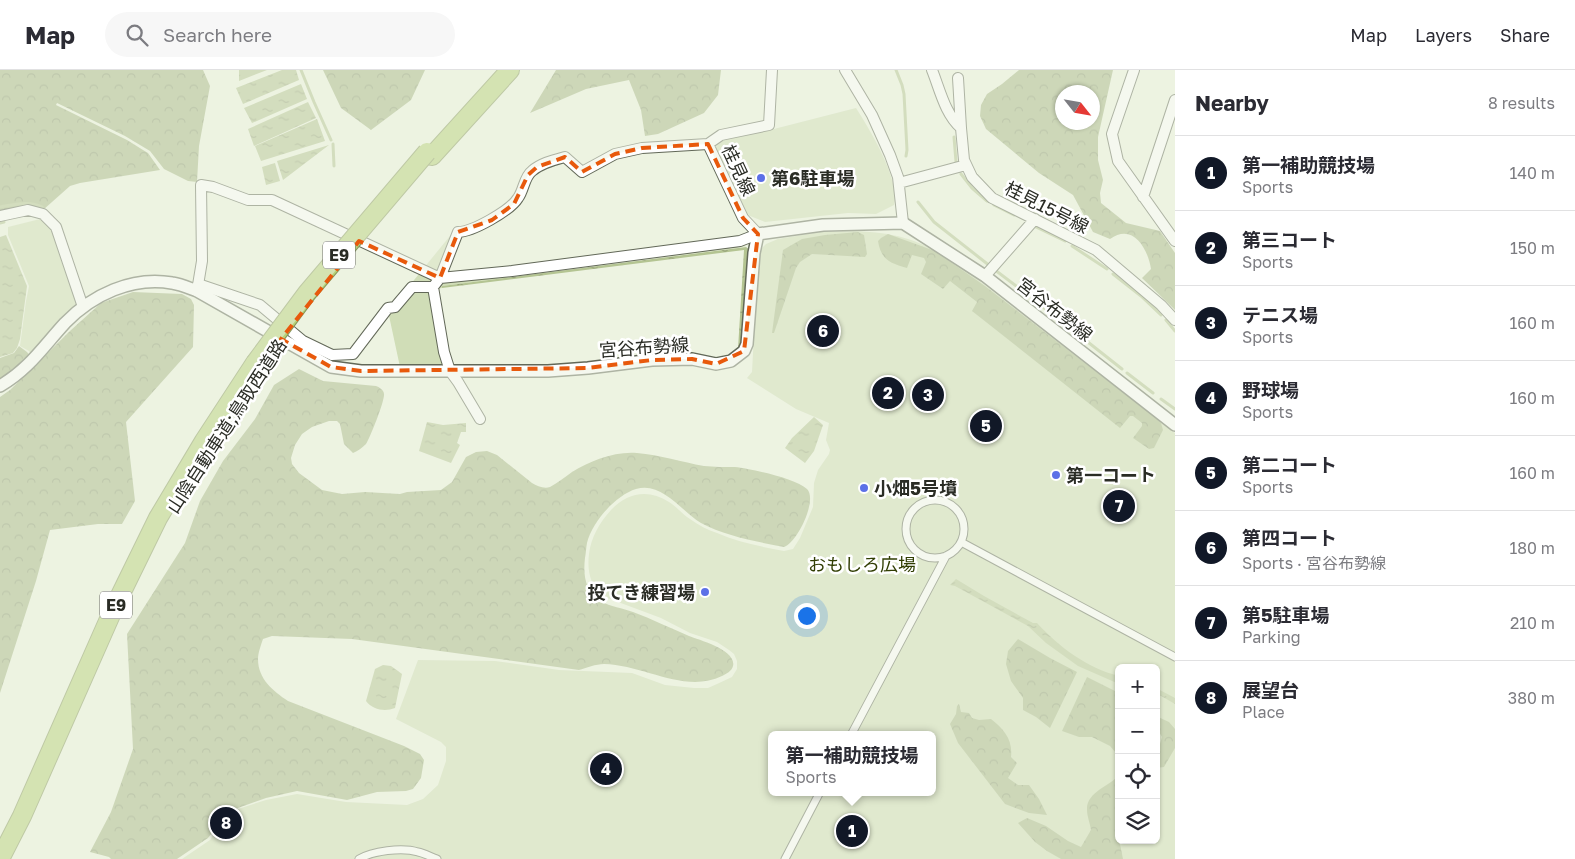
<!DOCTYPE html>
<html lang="en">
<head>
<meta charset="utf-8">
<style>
  :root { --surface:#fff; --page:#f7f7f7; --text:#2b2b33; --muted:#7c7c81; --line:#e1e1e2; --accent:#111827 }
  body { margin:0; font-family:"Golos Text","Noto Sans JP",sans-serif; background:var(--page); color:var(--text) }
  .controls { position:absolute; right:15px; bottom:15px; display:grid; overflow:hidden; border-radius:8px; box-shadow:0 1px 4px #0004 }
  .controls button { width:45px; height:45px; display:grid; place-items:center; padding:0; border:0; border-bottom:1px solid var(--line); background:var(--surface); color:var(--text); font:25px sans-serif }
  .compass { position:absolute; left:1055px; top:15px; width:45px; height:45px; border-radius:50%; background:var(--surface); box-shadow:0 1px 4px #0004; rotate:121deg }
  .you { position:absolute; left:806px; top:545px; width:18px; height:18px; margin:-12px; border:4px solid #fff; border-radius:50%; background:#1a73e8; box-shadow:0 0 0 8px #1a73e833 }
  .badge { display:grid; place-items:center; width:32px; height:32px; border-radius:50%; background:var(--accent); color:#fff; font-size:16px; font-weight:700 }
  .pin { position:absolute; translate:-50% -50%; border:2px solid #fff; box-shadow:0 1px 5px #0006 }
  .popup { position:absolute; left:768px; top:661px; width:168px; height:65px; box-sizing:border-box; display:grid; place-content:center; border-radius:8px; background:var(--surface); filter:drop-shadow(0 1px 4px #0005); font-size:16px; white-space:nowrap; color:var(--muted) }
  .popup b { font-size:19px; color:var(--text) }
  .popup::after { content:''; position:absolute; left:50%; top:100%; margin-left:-10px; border:10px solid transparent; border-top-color:var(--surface) }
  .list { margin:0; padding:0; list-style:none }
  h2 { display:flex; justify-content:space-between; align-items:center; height:65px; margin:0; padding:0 20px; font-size:21px }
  h2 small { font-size:16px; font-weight:400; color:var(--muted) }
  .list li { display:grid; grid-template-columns:32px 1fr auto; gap:15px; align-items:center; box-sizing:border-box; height:75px; padding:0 20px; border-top:1px solid var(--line) }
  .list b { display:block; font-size:19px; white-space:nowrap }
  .list p { margin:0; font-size:16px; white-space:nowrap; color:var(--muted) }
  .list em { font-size:16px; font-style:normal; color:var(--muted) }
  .icon { flex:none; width:28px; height:28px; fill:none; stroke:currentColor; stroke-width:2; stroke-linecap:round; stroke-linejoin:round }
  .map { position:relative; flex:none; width:1175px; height:789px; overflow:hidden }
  header { display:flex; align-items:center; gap:30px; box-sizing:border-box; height:70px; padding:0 25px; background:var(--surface); border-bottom:1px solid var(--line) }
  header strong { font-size:24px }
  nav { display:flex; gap:28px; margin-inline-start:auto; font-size:18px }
  .search { width:350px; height:45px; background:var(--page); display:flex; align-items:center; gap:12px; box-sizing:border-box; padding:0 18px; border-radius:28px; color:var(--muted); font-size:19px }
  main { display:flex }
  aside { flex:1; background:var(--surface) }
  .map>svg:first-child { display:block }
</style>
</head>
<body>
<header>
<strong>Map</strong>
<div class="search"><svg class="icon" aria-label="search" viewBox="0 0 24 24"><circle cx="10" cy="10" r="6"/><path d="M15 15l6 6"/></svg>Search here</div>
<nav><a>Map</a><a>Layers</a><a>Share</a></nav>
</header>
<main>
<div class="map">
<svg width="1175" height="789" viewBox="0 0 1175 789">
  <defs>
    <pattern id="forest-crowns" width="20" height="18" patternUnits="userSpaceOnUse" patternTransform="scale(1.25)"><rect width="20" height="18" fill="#a7b786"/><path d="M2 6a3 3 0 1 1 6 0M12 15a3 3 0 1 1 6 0" fill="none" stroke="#88956d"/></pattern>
    <pattern id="water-ripples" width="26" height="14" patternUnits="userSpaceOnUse" patternTransform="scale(1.25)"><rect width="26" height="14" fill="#b4c492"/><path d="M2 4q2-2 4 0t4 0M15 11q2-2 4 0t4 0" fill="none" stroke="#939f77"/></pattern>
  </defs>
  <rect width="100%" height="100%" fill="#edf3e1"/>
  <path fill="#d0ddb7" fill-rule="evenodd" d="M 856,38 C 869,58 901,111 894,135 L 876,144 L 848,143 L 765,152 L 745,144 L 716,80 C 716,74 718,71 723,68 L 770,60 Z
    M 40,149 L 44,149 L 49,153 L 55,164 L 76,234 L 74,238 L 32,286 L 29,281 L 20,276 L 26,231 L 29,216 L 8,165 L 8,157 Z
    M 454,161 L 433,212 L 410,215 Z
    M 856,161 C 898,163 920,170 955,192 L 1158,349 L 1164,355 L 1175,363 L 1175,789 L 182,789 L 210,770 L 222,752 L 238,739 L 266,730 L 297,724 L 346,732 L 407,735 L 423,729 L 438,715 L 446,691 L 446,677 L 441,672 L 396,649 L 418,590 L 495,591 L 559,600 L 632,603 L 665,615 L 694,618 L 708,618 L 717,614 L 732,607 L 737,599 L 737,591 L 734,584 L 729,580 L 717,572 L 690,563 L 661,548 L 602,526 C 590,515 587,500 589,484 C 591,467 600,452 611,440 C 628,422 649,419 669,432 C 677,437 683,445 690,449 C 698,455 708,460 717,463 C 738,472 762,477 784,481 L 793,479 L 800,468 L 813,437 L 814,413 L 818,400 L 829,384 L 830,380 L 826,370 L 829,353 L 796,339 L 747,308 L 752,302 L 758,188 L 761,179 L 766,174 L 778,169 L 820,162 ZM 1119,598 L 1156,598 L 1156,770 L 1119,770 ZM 772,665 L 932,665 L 932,722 L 772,722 Z
    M 744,175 L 746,176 L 736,178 L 671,186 L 670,183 Z
    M 511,203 L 512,207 L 442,216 L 442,218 L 437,219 L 440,213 Z
    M 407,218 L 430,221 L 446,295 L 400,297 L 388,241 Z"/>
  <path fill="url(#forest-crowns)" fill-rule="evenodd" d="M 0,0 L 203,0 L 210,16 L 199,76 L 197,112 L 188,111 L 164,99 L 150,81 L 125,66 L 57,33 L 56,35 L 127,70 L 143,80 L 148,83 L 160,100 L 80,113 L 70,116 L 43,140 L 0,141 Z
    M 323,0 L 425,0 L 411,30 L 371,60 L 341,38 Z
    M 556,0 L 721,0 L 718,25 L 704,43 L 658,64 L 645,66 L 641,40 L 629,10 L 586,19 L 530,43 Z
    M 1019,0 L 1113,0 L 1098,67 L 1098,90 L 1103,110 L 1100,123 L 1101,133 L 1126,153 L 1160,161 L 1175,183 L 1175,240 L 1142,208 L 1151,199 C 1148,179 1133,152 1110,169 L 1093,162 L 1073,125 L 1039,103 L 986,59 L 980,46 L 981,35 L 987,24 L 1002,14 ZM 1062,22 L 1092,22 L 1092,52 L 1062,52 Z
    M 858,162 L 864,165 L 867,184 L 865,187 L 812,184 L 800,192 L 796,198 L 774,263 L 772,263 L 783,180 L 802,169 L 825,165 Z
    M 888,164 L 935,181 L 985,216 L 1156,348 L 1161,353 L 1163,360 L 1154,378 L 1149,379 L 1133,368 L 1142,356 L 1142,353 L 1133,346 L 1130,346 L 1120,358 L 972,241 L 977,232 L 950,211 L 943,219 L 921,204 L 926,192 L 924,188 L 912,185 L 907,198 C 890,193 881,190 878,171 L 881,168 Z
    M 133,222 L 182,224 L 191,229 L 194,235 L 193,277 L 126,352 L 135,431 L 122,454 L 98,454 L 50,460 L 36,511 L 0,623 L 0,327 L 10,320 L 71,260 L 101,233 Z
    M 19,276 L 27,282 L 31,287 L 0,310 L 0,288 L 14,283 Z
    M 299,299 L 323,311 L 376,316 C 379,317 384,320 384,324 C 385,330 370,368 366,374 C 362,378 358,381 353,383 L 344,374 L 340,354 L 337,351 L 329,351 L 312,357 L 302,364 L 295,375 L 291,388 L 292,394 L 299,403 L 322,420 L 342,424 L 365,422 L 400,424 L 407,422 L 441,420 L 452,412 L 466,387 L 476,382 L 487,381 L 497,385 L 532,413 C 537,416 544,419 550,417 C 557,413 565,407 572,402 C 590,391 615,381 637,383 C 660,385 682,392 704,396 C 714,397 725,397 735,397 C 751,399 795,408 807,419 C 818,430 797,473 784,477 C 758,472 725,466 701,453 C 682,442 662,411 636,419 C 616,425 592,452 587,473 C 586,478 586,483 585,488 C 583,505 585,522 601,531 C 610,537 623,538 633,542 C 652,549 670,558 689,566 C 699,570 737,580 733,596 C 732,601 726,604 722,606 C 685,624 644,595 604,594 C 596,594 586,598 579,600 L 352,569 L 272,566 L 263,569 C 261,575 258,583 258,589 C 258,609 273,621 288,631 L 404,676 L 420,684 L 424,690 L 421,708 L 413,719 L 406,721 L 377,722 L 347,730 L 297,721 L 266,728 L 238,738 L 221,751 L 208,768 L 177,789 L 111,789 L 109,787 L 90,782 L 111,742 L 133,679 L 127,564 L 185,473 L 200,431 L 223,391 L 255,349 L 274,315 Z
    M 1018,569 L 1050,588 L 1077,602 L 1050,658 L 1036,647 L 1023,640 L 1023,628 L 1011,611 L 1006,594 L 1008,581 Z
    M 1087,607 L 1119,623 L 1119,678 L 1116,683 L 1110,676 L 1092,667 L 1079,667 L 1062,661 Z
    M 959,634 L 961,642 L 969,643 L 972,648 L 979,650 L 991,649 C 1004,659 1013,670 1011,687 L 1017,693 L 1008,708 L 1018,715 L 1029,715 L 1039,729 L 1047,745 L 1029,743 L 1005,734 L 958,673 L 950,654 L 956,644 L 957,636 Z
    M 1156,646 L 1169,652 L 1175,659 L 1175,678 L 1164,697 L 1156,698 L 1157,684 L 1162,667 L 1156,657 Z
    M 1119,705 L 1119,742 L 1116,754 L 1123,789 L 1061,789 L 1047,781 L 1035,772 L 1018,753 L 1027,748 L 1046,756 L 1068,771 L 1081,777 L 1091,760 C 1090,753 1087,746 1087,740 C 1086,722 1110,716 1119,705 Z"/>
  <path fill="url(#water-ripples)" d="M 239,0 L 267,0 L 239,11 Z
    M 282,0 L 296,0 L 299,10 L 243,34 L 236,18 Z
    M 301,14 L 307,29 L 252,53 L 244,38 Z
    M 308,32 L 316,48 L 254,76 L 248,59 Z
    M 317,49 L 325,71 L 261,91 L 255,76 Z
    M 329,75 L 283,110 L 277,91 Z
    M 275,93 L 280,111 L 266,115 L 262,97 Z
    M 6,165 L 27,216 L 20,269 L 17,278 L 13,283 L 0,287 L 0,167 Z
    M 746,177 L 750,180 L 742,275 L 738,279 L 744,180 L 442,218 L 442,216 Z
    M 814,347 L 823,355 L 814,381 L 805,393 L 785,378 L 792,368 Z
    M 427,352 L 443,355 L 466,353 L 466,362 L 461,362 L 457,373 L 460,375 L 451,393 L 419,381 Z
    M 956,509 L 984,526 L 1033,553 L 1037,553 C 1059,577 1087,598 1119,606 L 1119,614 L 1078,596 L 1046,573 L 1028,556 L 955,516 L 950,515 Z
    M 383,595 L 391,596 L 402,604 L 395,638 C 385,642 373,640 366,631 L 375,599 Z
    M 1156,618 L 1175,628 L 1175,634 L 1156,623 Z"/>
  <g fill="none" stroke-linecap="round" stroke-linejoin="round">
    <path stroke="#b4c492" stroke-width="3" d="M 301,0 L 314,32 L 331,70
      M 896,0 L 902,15 L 904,24 L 907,80 L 906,86
      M 954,67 L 956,92
      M 333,74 L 334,96
      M 961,104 L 972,118 L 987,131
      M 918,132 L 934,152 L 990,196
      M 994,135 L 1014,145
      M 0,137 C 14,135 29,130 42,137
      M 0,153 L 4,152
      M 1036,157 L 1065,171
      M 1072,176 L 1107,199
      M 995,200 L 1020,219
      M 1113,204 L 1141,226 L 1161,245
      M 1033,229 L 1058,249
      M 1166,250 L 1175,261
      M 1065,254 L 1122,299
      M 1127,303 L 1153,323
      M 1161,329 L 1175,339"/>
    <defs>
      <path id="pedestrian" d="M906 459a29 29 0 1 1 58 0a29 29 0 1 1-58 0Z
        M 961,472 L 1175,587
        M 851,665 L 946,486
        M 359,789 C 372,781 402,777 418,782 C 424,783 431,787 437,789
        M 785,789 L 820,722"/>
      <path id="minor" d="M 845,0 L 872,45 L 890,85 L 898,107 L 903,153
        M 932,0 C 940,20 945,44 961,58 L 964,90 L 972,107 L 992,128 L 1096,180 L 1161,235 L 1175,250
        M 1134,0 L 1112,64 L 1118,91 L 1175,171
        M 958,8 L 961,58
        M 899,113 L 966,95
        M 1143,127 L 1175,30
        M 0,146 L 28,140 L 43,144 L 56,157 L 83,237
        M 985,206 L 1035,149
        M 198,214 L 260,235 L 303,271 L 332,285 L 353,284 L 388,238 L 395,237 L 412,217 L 433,217
        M 197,221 L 202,191 L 201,115 L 213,117 L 248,130 L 272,130 L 440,208 L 512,201 L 740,171 L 758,164 L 743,148 L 708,74
        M 480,349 L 458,312 L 450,301 L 444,282 L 433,217 L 440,208 L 458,162 C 472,162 510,141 518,128 C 524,120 524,107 532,101 C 541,93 554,90 565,87 L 582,102 L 615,84 L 642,78 L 708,74 L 721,65 L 769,55 L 772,0"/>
      <path id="tertiary" d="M 0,316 C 29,299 43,277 65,253 C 92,225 132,206 172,213 C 180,214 189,218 197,221 L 331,297 L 361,301 L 548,301 L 588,298 L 652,290 L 692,289 L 716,294 L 731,291 L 744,281 L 747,274 L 754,183 L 758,164 L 823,155 L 903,153 L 985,206 L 1175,355"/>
      <path id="motorway" d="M 432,86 L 510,0
        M 0,789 L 22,746 L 113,540 L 158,448 L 204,371 L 255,293"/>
    </defs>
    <use href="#pedestrian" stroke="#626858" stroke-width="9"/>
    <use href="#minor" stroke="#626858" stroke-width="12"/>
    <use href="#tertiary" stroke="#626858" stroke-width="14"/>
    <use href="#motorway" stroke="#86975b" stroke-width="20"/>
    <use href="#pedestrian" stroke="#fff" stroke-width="7"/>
    <use href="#minor" stroke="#fff" stroke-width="10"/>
    <use href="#tertiary" stroke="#fff" stroke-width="11"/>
    <use href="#motorway" stroke="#b7d178" stroke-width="18"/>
    <defs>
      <path id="motorway-bridge" d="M 255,293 L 307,223 L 427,82"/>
    </defs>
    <use href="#motorway-bridge" stroke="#86975b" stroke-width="20" stroke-linecap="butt"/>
    <use href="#motorway-bridge" stroke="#b7d178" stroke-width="18"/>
  </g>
  <path d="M0 0H1175V789H0ZM 708,74 L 743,148 L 758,164 L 744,281 L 716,294 L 692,289 L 652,290 L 588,298 L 361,301 L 331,297 L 281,269 L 359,171 L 440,208 L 458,162 L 492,150 L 514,134 L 528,105 L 537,97 L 565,87 L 582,102 L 615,84 L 642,78 Z" fill="#edf3e1" fill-opacity=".55" fill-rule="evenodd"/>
  <path fill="none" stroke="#e8590c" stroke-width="4" stroke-dasharray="10 6" stroke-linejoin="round" d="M 708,74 L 743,148 L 758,164 L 744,281 L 716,294 L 692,289 L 652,290 L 588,298 L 361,301 L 331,297 L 281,269 L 359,171 L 440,208 L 458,162 L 492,150 L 514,134 L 528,105 L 537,97 L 565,87 L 582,102 L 615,84 L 642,78 Z"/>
  <g fill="#5c70e7" stroke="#fff" stroke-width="2">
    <circle cx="761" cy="108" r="5"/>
    <circle cx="1056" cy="405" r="5"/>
    <circle cx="864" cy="418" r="5"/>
    <circle cx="705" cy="522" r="5"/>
  </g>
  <g text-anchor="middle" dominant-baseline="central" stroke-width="5" stroke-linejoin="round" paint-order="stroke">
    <g fill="#fff" stroke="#6a6b66" stroke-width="1">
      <rect x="323" y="171.5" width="32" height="27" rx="4"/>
      <rect x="100" y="521.5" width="32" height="27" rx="4"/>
    </g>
    <g font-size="16" font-weight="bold" fill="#2a2c25">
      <text x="339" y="185">E9</text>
      <text x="116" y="535">E9</text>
    </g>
    <g font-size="18" fill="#2a2c25" stroke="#fff">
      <text transform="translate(739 100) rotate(65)">桂見線</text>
      <text transform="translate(1047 137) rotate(27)">桂見15号線</text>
      <text transform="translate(1055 239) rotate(38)">宮谷布勢線</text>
      <text transform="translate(644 277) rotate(-4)">宮谷布勢線</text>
      <text transform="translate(226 356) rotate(-57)">山陰自動車道;鳥取西道路</text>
    </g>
    <g font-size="18" font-weight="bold" fill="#2a2c25" stroke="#fff" text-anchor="start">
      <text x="771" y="108">第6駐車場</text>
      <text x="1066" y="405">第一コート</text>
      <text x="874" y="418">小畑5号墳</text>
      <text x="695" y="522" text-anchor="end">投てき練習場</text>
    </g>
    <g font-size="18" fill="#313e03" stroke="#fff">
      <text x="862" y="494">おもしろ広場</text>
    </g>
  </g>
</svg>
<div class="controls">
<button>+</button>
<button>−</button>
<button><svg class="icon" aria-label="locate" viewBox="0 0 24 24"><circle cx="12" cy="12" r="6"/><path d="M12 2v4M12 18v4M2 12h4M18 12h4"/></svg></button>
<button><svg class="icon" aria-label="layers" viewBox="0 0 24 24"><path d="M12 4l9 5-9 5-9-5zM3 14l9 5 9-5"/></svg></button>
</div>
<svg class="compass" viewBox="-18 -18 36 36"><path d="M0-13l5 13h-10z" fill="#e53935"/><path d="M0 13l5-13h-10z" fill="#7c7c81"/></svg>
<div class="you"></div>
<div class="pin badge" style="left:852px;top:761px">1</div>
<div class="popup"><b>第一補助競技場</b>Sports</div>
<div class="pin badge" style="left:888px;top:323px">2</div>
<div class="pin badge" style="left:928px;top:325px">3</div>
<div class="pin badge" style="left:606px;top:699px">4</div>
<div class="pin badge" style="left:986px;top:356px">5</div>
<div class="pin badge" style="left:823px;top:261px">6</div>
<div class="pin badge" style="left:1119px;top:436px">7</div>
<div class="pin badge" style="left:226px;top:753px">8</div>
</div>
<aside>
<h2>Nearby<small>8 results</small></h2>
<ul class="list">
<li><span class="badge">1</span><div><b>第一補助競技場</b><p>Sports</p></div><em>140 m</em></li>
<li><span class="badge">2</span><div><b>第三コート</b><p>Sports</p></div><em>150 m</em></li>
<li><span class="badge">3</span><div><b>テニス場</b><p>Sports</p></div><em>160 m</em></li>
<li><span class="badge">4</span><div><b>野球場</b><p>Sports</p></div><em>160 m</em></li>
<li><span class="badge">5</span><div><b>第二コート</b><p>Sports</p></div><em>160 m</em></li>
<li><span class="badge">6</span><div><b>第四コート</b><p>Sports · 宮谷布勢線</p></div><em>180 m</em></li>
<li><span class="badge">7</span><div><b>第5駐車場</b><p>Parking</p></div><em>210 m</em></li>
<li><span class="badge">8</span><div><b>展望台</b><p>Place</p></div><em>380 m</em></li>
</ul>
</aside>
</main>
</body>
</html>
